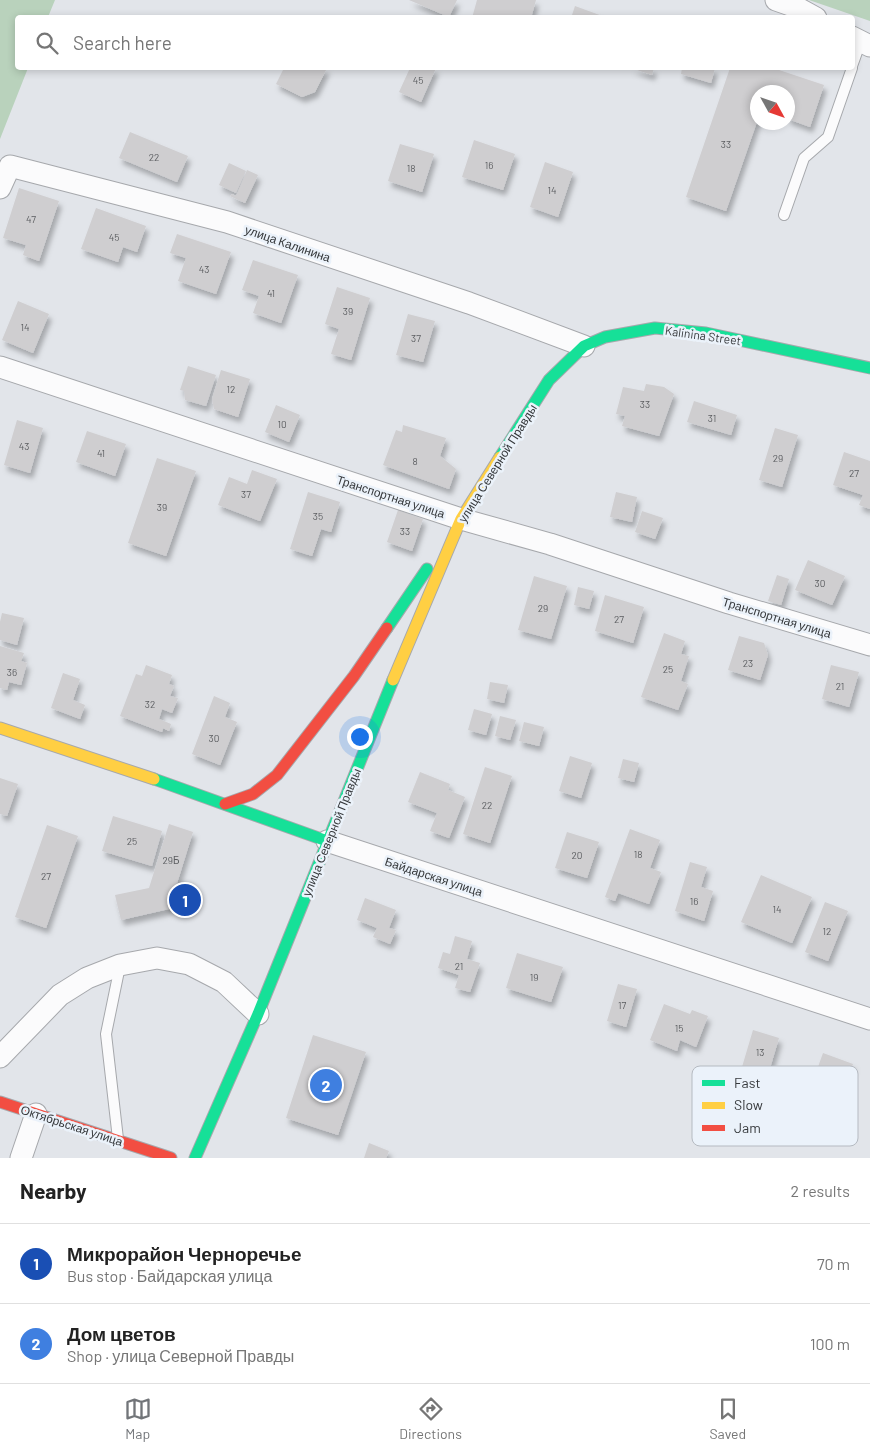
<!DOCTYPE html>
<html lang="en">
<head>
<meta charset="utf-8">
<style>
  :root { --surface:#fff; --page:#f2f2f2; --text:#222; --muted:#767676; --line:#e0e0e0; --accent:#727579 }
  body { margin:0; font-family:Barlow,sans-serif; background:var(--page); color:var(--text) }
  .compass { position:absolute; left:750px; top:85px; width:45px; height:45px; border-radius:50%; background:var(--surface); box-shadow:0 2px 8px #0003; rotate:130deg }
  .you { position:absolute; left:359px; top:736px; width:18px; height:18px; margin:-12px; border:4px solid #fff; border-radius:50%; background:#1a73e8; box-shadow:0 0 0 8px #1a73e833 }
  .badge { display:grid; place-items:center; width:32px; height:32px; border-radius:50%; background:var(--accent); color:#fff; font-size:16px; font-weight:700 }
  .pin { position:absolute; translate:-50% -50%; border:2px solid #fff; box-shadow:0 1px 5px #0006 }
  .list { margin:0; padding:0; list-style:none }
  h2 { display:flex; justify-content:space-between; align-items:center; height:65px; margin:0; padding:0 20px; font-size:21px }
  h2 small { font-size:16px; font-weight:400; color:var(--muted) }
  .list li { display:grid; grid-template-columns:32px 1fr auto; gap:15px; align-items:center; box-sizing:border-box; height:80px; padding:0 20px; border-top:1px solid var(--line) }
  .list b { display:block; font-size:19px; white-space:nowrap }
  .list p { margin:0; font-size:16px; white-space:nowrap; color:var(--muted) }
  .list em { font-size:16px; font-style:normal; color:var(--muted) }
  .icon { flex:none; width:28px; height:28px; fill:none; stroke:currentColor; stroke-width:2; stroke-linecap:round; stroke-linejoin:round }
  .map { position:relative; flex:none; width:870px; height:1158px; overflow:hidden }
  .search { position:absolute; background:var(--surface); box-shadow:0 2px 8px #0003; left:15px; right:15px; top:15px; height:55px; display:flex; align-items:center; gap:12px; box-sizing:border-box; padding:0 18px; border-radius:5px; color:var(--muted); font-size:19px }
  .sheet { height:225px; background:var(--surface) }
  nav { display:flex; justify-content:space-around; align-items:center; box-sizing:border-box; height:70px; border-top:1px solid var(--line); background:var(--surface); font-size:14px; color:var(--muted) }
  nav a { display:grid; justify-items:center; gap:2px }
  nav .on { color:var(--accent) }
  .map>svg:first-child { display:block }
</style>
</head>
<body>
<div class="map">
<svg width="870" height="1158" viewBox="0 0 870 1158">
  <defs>
    <filter id="shadow"><feDropShadow dx="3" dy="5.5" stdDeviation="2.5" flood-color="#0004"/></filter>
  </defs>
  <rect width="100%" height="100%" fill="#e2e5ea"/>
  <path fill="#b9d2bc" d="M 0,0 L 55,0 L 48,17 L 18,18 L 18,68 L 28,68 L 0,139 Z
    M 809,0 L 870,0 L 870,21 Z"/>
  <path fill="#cfced0" filter="url(#shadow)" d="M 409,0 L 457,0 L 449,17 Z
    M 477,0 L 536,0 L 531,18 L 472,18 Z
    M 575,6 L 605,17 L 605,18 L 571,18 Z
    M 284,68 L 327,68 L 315,92 L 302,97 L 276,84 Z
    M 410,68 L 436,68 L 421,102 L 399,92 Z
    M 631,68 L 654,68 L 652,75 Z
    M 682,68 L 715,68 L 711,83 L 681,74 Z
    M 730,68 L 773,68 L 824,85 L 810,127 L 788,119 L 788,92 L 758,92 L 758,119 L 726,211 L 686,197 Z
    M 130,132 L 188,156 L 177,182 L 119,158 Z
    M 474,140 L 515,154 L 503,190 L 462,177 Z
    M 400,144 L 434,154 L 422,192 L 388,181 Z
    M 545,162 L 573,172 L 558,217 L 530,207 Z
    M 229,163 L 246,171 L 236,193 L 219,185 Z
    M 247,170 L 258,175 L 245,203 L 230,196 L 232,194 L 236,196 Z
    M 19,188 L 59,201 L 39,261 L 23,255 L 26,245 L 3,238 Z
    M 96,208 L 146,226 L 137,252 L 123,247 L 118,262 L 81,249 Z
    M 177,234 L 231,252 L 216,294 L 178,281 L 186,258 L 170,253 Z
    M 253,260 L 298,275 L 281,323 L 253,313 L 259,296 L 242,290 Z
    M 337,287 L 370,298 L 351,360 L 331,354 L 339,329 L 325,324 Z
    M 18,301 L 49,314 L 33,353 L 2,340 Z
    M 408,314 L 435,321 L 423,362 L 396,355 Z
    M 188,366 L 216,375 L 206,406 L 185,400 L 184,391 L 180,390 Z
    M 221,370 L 250,379 L 238,417 L 214,409 L 212,399 Z
    M 646,384 L 664,387 L 674,394 L 659,436 L 622,426 L 625,416 L 616,414 L 623,387 L 644,391 Z
    M 694,401 L 737,415 L 731,435 L 687,422 Z
    M 276,405 L 300,415 L 289,442 L 265,432 Z
    M 17,420 L 43,428 L 30,473 L 4,465 Z
    M 403,425 L 446,438 L 440,456 L 456,469 L 449,489 L 383,465 L 396,430 L 402,432 Z
    M 775,428 L 798,435 L 782,487 L 759,480 Z
    M 87,431 L 126,444 L 115,476 L 76,462 Z
    M 844,452 L 870,461 L 870,509 L 859,505 L 863,495 L 833,485 Z
    M 157,458 L 196,471 L 166,556 L 128,543 Z
    M 252,470 L 277,479 L 260,521 L 218,505 L 229,477 L 247,484 Z
    M 308,492 L 340,502 L 331,532 L 321,529 L 312,556 L 290,549 Z
    M 616,492 L 637,497 L 632,522 L 610,517 Z
    M 398,510 L 423,519 L 412,551 L 387,542 Z
    M 642,511 L 663,518 L 655,539 L 635,532 Z
    M 808,560 L 845,576 L 832,605 L 795,590 Z
    M 777,575 L 789,579 L 781,605 L 768,601 Z
    M 534,576 L 567,586 L 551,639 L 518,630 Z
    M 578,587 L 594,591 L 589,609 L 574,605 Z
    M 605,595 L 644,607 L 633,643 L 595,631 Z
    M 2,613 L 24,618 L 17,645 L 0,640 L 0,622 Z
    M 664,633 L 685,641 L 681,654 L 689,656 L 681,681 L 688,684 L 678,710 L 641,697 Z
    M 739,636 L 764,643 L 768,655 L 760,680 L 728,670 Z
    M 0,646 L 24,653 L 21,661 L 27,663 L 21,685 L 9,682 L 7,690 L 0,688 Z
    M 146,665 L 172,675 L 169,684 L 174,686 L 170,696 L 178,698 L 172,713 L 162,709 L 159,719 L 171,724 L 169,731 L 163,728 L 162,732 L 120,716 L 136,674 L 142,676 Z
    M 831,665 L 859,672 L 849,707 L 822,699 Z
    M 63,673 L 80,679 L 73,700 L 85,705 L 80,719 L 51,708 Z
    M 490,682 L 508,685 L 504,703 L 487,699 Z
    M 214,696 L 230,703 L 225,717 L 237,722 L 220,765 L 192,754 Z
    M 474,709 L 492,714 L 486,735 L 468,730 Z
    M 500,716 L 516,720 L 510,740 L 495,736 Z
    M 524,722 L 544,727 L 539,746 L 519,741 Z
    M 570,756 L 592,763 L 581,798 L 559,791 Z
    M 623,759 L 639,763 L 634,782 L 618,778 Z
    M 485,767 L 512,776 L 490,843 L 463,834 Z
    M 420,772 L 450,784 L 448,790 L 465,797 L 449,838 L 430,831 L 437,813 L 408,802 Z
    M 0,778 L 18,784 L 7,816 L 0,814 Z
    M 113,816 L 162,831 L 152,866 L 102,851 Z
    M 169,824 L 193,832 L 169,909 L 121,920 L 115,895 L 149,888 Z
    M 47,825 L 78,836 L 46,928 L 15,917 Z
    M 630,829 L 660,840 L 650,868 L 661,872 L 649,904 L 618,893 L 615,901 L 605,897 Z
    M 567,832 L 599,842 L 587,878 L 555,868 Z
    M 690,862 L 707,867 L 701,887 L 713,891 L 704,921 L 675,911 Z
    M 761,875 L 812,897 L 792,943 L 741,922 Z
    M 365,898 L 396,910 L 389,928 L 396,930 L 390,944 L 373,937 L 377,928 L 357,920 Z
    M 825,902 L 848,911 L 828,961 L 805,952 Z
    M 455,936 L 472,941 L 467,959 L 480,963 L 470,992 L 455,988 L 459,975 L 438,968 L 443,952 L 450,954 Z
    M 517,953 L 563,967 L 551,1002 L 506,988 Z
    M 618,984 L 637,989 L 626,1027 L 607,1021 Z
    M 664,1004 L 690,1014 L 692,1010 L 708,1016 L 696,1047 L 680,1040 L 677,1051 L 650,1040 Z
    M 753,1030 L 779,1038 L 768,1075 L 742,1067 Z
    M 313,1035 L 366,1052 L 338,1135 L 286,1118 Z
    M 823,1053 L 853,1064 L 839,1103 L 809,1092 Z
    M 369,1143 L 389,1151 L 386,1158 L 364,1158 Z"/>
  <g fill="none" stroke-linecap="round" stroke-linejoin="round">
    <defs>
      <path id="lane" d="M 852,66 L 861,41
        M 784,215 L 804,158 L 828,137 L 852,68
        M 118,1139 L 106,1034 L 120,966"/>
      <path id="street" d="M 776,0 L 796,7 L 816,18
        M 852,37 L 870,46
        M 0,188 L 10,166 L 227,222 L 469,303 L 584,346
        M 0,367 L 461,519 L 550,544 L 729,603 L 870,645
        M 327,841 L 870,1019
        M 0,1057 L 60,995 L 87,978 L 120,965 L 157,958 L 189,964 L 224,982 L 258,1014
        M 21,1158 L 36,1114"/>
      <path id="fast" d="M 500,457 L 549,380 L 584,346 L 605,337 L 655,328 L 706,333 L 870,368
        M 387,628 L 427,569
        M 154,779 L 327,841
        M 195,1158 L 258,1014 L 393,680"/>
      <path id="slow" d="M 393,680 L 461,519 L 500,457
        M 0,728 L 154,779"/>
      <path id="jam" d="M 225,804 L 253,794 L 277,775 L 354,676 L 387,628
        M 0,1102 L 171,1158"/>
    </defs>
    <use href="#lane" stroke="#a6a8ac" stroke-width="12"/>
    <use href="#street" stroke="#a6a8ac" stroke-width="23"/>
    <use href="#fast" stroke="#a6a8ac" stroke-width="13"/>
    <use href="#slow" stroke="#a6a8ac" stroke-width="13"/>
    <use href="#jam" stroke="#a6a8ac" stroke-width="13"/>
    <use href="#lane" stroke="#fbfbfc" stroke-width="10"/>
    <use href="#street" stroke="#fbfbfc" stroke-width="21"/>
    <use href="#fast" stroke="#16e098" stroke-width="11"/>
    <use href="#slow" stroke="#ffcf43" stroke-width="11"/>
    <use href="#jam" stroke="#f24e42" stroke-width="11"/>
  </g>
  <g text-anchor="middle" dominant-baseline="central" stroke-width="5" stroke-linejoin="round" paint-order="stroke">
    <g font-size="10" fill="#5c5e61">
      <text x="418" y="80">45</text>
      <text x="726" y="144">33</text>
      <text x="154" y="157">22</text>
      <text x="489" y="165">16</text>
      <text x="411" y="168">18</text>
      <text x="552" y="190">14</text>
      <text x="31" y="219">47</text>
      <text x="114" y="237">45</text>
      <text x="204" y="269">43</text>
      <text x="271" y="293">41</text>
      <text x="348" y="311">39</text>
      <text x="25" y="327">14</text>
      <text x="416" y="338">37</text>
      <text x="231" y="389">12</text>
      <text x="645" y="404">33</text>
      <text x="712" y="418">31</text>
      <text x="282" y="424">10</text>
      <text x="24" y="446">43</text>
      <text x="101" y="453">41</text>
      <text x="778" y="458">29</text>
      <text x="415" y="461">8</text>
      <text x="854" y="473">27</text>
      <text x="246" y="494">37</text>
      <text x="162" y="507">39</text>
      <text x="318" y="516">35</text>
      <text x="405" y="531">33</text>
      <text x="820" y="583">30</text>
      <text x="543" y="608">29</text>
      <text x="619" y="619">27</text>
      <text x="748" y="663">23</text>
      <text x="668" y="669">25</text>
      <text x="12" y="672">36</text>
      <text x="840" y="686">21</text>
      <text x="150" y="704">32</text>
      <text x="214" y="738">30</text>
      <text x="487" y="805">22</text>
      <text x="132" y="841">25</text>
      <text x="638" y="854">18</text>
      <text x="577" y="855">20</text>
      <text x="171" y="860">29Б</text>
      <text x="46" y="876">27</text>
      <text x="694" y="901">16</text>
      <text x="777" y="909">14</text>
      <text x="827" y="931">12</text>
      <text x="459" y="966">21</text>
      <text x="534" y="977">19</text>
      <text x="622" y="1005">17</text>
      <text x="679" y="1028">15</text>
      <text x="760" y="1052">13</text>
    </g>
    <g font-size="12" fill="#36393c" stroke="#ebf2fa">
      <text transform="translate(288 243) rotate(19)">улица Калинина</text>
      <text transform="translate(703 335) rotate(8)">Kalinina Street</text>
      <text transform="translate(497 463) rotate(-58)">улица Северной Правды</text>
      <text transform="translate(391 496) rotate(18)">Транспортная улица</text>
      <text transform="translate(777 617) rotate(17)">Транспортная улица</text>
      <text transform="translate(331 832) rotate(-68)">улица Северной Правды</text>
      <text transform="translate(434 876) rotate(18)">Байдарская улица</text>
      <text transform="translate(72 1125) rotate(18)">Октябрьская улица</text>
    </g>
  </g>
  <rect x="692" y="1066" width="166" height="80" rx="8" fill="#ebf2fa" stroke="#b5bac1" stroke-width="1"/>
  <rect x="702" y="1080" width="23" height="6" fill="#16e098"/>
  <rect x="702" y="1102" width="23" height="7" fill="#ffcf43"/>
  <rect x="702" y="1125" width="23" height="6" fill="#f24e42"/>
  <g font-size="14" fill="#36393c">
    <text x="734" y="1088">Fast</text>
    <text x="734" y="1110">Slow</text>
    <text x="734" y="1133">Jam</text>
  </g>
</svg>
<svg class="compass" viewBox="-18 -18 36 36"><path d="M0-13l5 13h-10z" fill="#e53935"/><path d="M0 13l5-13h-10z" fill="#767676"/></svg>
<div class="you"></div>
<div class="pin badge" style="left:185px;top:900px;background:#1a4fb4">1</div>
<div class="pin badge" style="left:326px;top:1085px;background:#3f7fe0">2</div>
<div class="search"><svg class="icon" aria-label="search" viewBox="0 0 24 24"><circle cx="10" cy="10" r="6"/><path d="M15 15l6 6"/></svg>Search here</div>
</div>
<section class="sheet">
<h2>Nearby<small>2 results</small></h2>
<ul class="list">
<li><span class="badge" style="background:#1a4fb4">1</span><div><b>Микрорайон Черноречье</b><p>Bus stop · Байдарская улица</p></div><em>70 m</em></li>
<li><span class="badge" style="background:#3f7fe0">2</span><div><b>Дом цветов</b><p>Shop · улица Северной Правды</p></div><em>100 m</em></li>
</ul>
</section>
<nav>
<a class="on"><svg class="icon" aria-label="map" viewBox="0 0 24 24"><path d="M3 6l6-2 6 2 6-2v14l-6 2-6-2-6 2zM9 4v14M15 6v14"/></svg>Map</a>
<a><svg class="icon" aria-label="directions" viewBox="0 0 24 24"><path d="M12 3l9 9-9 9-9-9zM9 14v-3h6M13 9l2 2-2 2"/></svg>Directions</a>
<a><svg class="icon" aria-label="saved" viewBox="0 0 24 24"><path d="M7 4h10v16l-5-4-5 4z"/></svg>Saved</a>
</nav>
</body>
</html>
